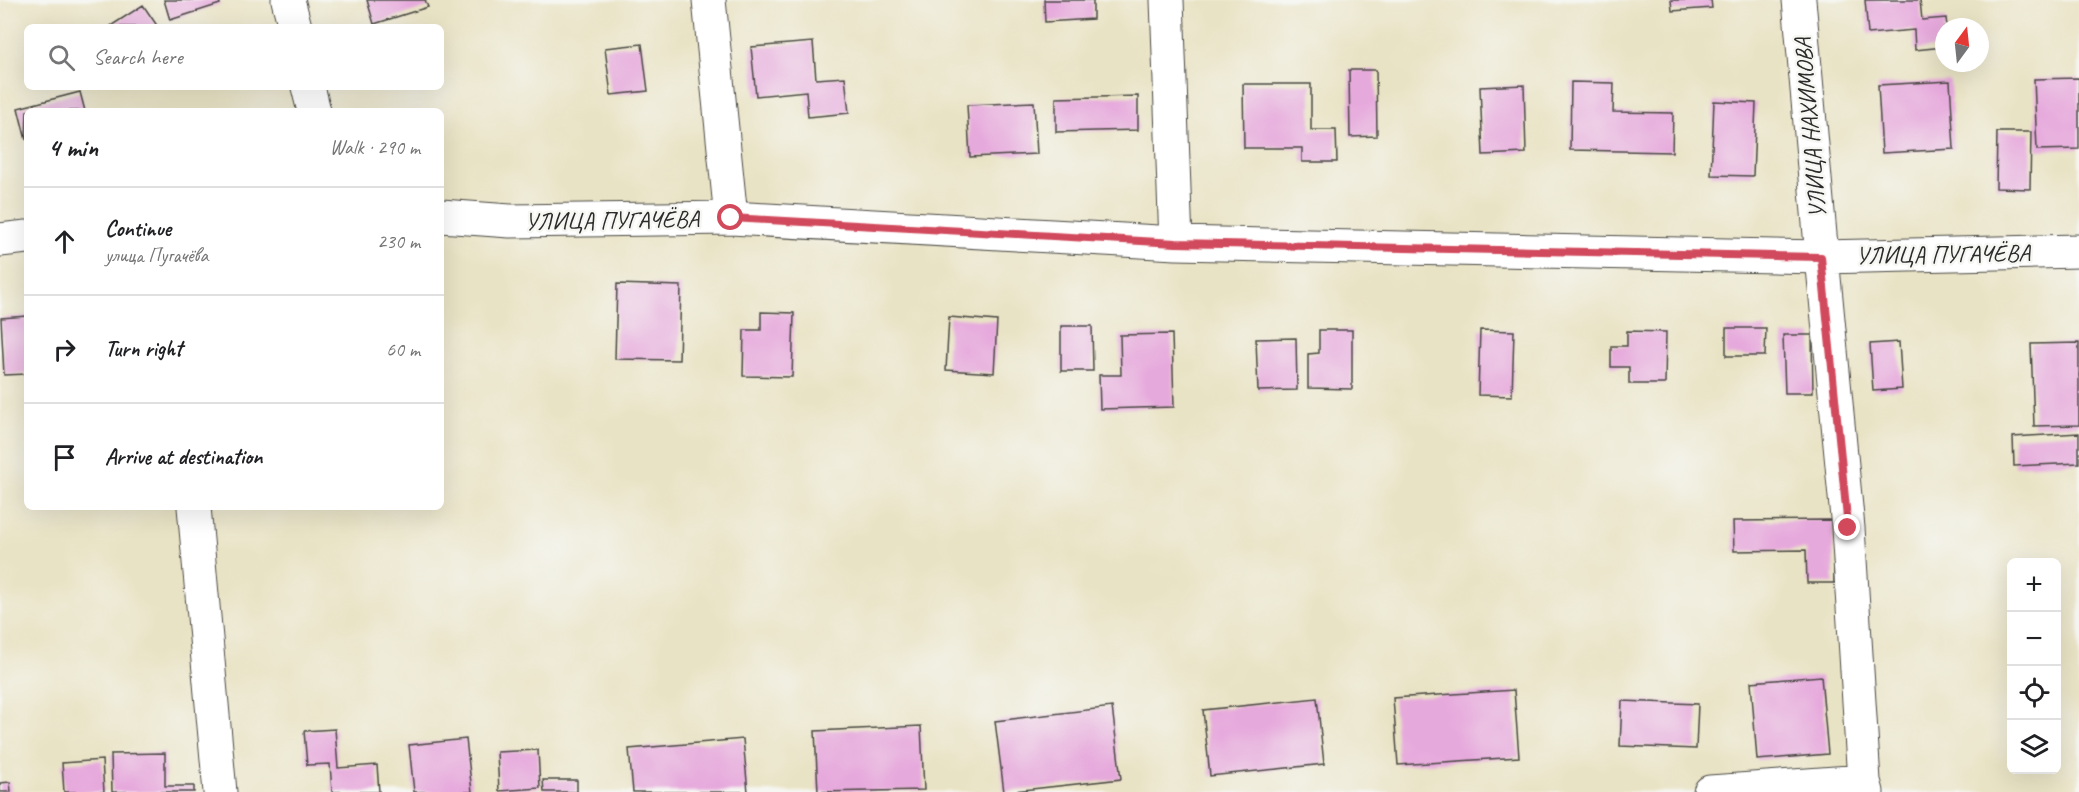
<!DOCTYPE html>
<html lang="en">
<head>
<meta charset="utf-8">
<style>
  :root { --surface:#fff; --page:#f6f6f6; --text:#202124; --muted:#757577; --line:#e0e0e0 }
  body { margin:0; font-family:Caveat,sans-serif; background:var(--page); color:var(--text) }
  .controls { position:absolute; right:18px; bottom:18px; display:grid; overflow:hidden; border-radius:9px; box-shadow:0 6px 24px #0002 }
  .controls button { width:54px; height:54px; display:grid; place-items:center; padding:0; border:0; border-bottom:2px solid var(--line); background:var(--surface); color:var(--text); font:30px sans-serif }
  .compass { position:absolute; left:1935px; top:18px; width:54px; height:54px; border-radius:50%; background:var(--surface); box-shadow:0 6px 24px #0002; rotate:15deg }
  .stop { position:absolute; width:18px; height:18px; margin:-14px; border:4px solid #d1495b; border-radius:50%; background:#fff }
  .stop.end { background:#d1495b; border-color:#fff; box-shadow:0 2px 6px #0008 }
  .list { margin:0; padding:0; list-style:none }
  h2 { display:flex; justify-content:space-between; align-items:center; height:78px; margin:0; padding:0 24px; font-size:26px }
  h2 small { font-size:20px; font-weight:400; color:var(--muted) }
  .list li { display:grid; grid-template-columns:39px 1fr auto; gap:18px; align-items:center; box-sizing:border-box; height:108px; padding:0 24px; border-top:2px solid var(--line) }
  .list b { display:block; font-size:22px; white-space:nowrap }
  .list p { margin:0; font-size:20px; white-space:nowrap; color:var(--muted) }
  .list em { font-size:20px; font-style:normal; color:var(--muted) }
  .icon { flex:none; width:33px; height:33px; fill:none; stroke:currentColor; stroke-width:2; stroke-linecap:round; stroke-linejoin:round }
  .map { position:relative; flex:none; width:2079px; height:792px; overflow:hidden }
  .search { position:absolute; background:var(--surface); box-shadow:0 6px 24px #0002; left:24px; top:24px; width:420px; height:66px; display:flex; align-items:center; gap:15px; box-sizing:border-box; padding:0 21px; border-radius:9px; color:var(--muted); font-size:22px }
  .panel { position:absolute; background:var(--surface); box-shadow:0 6px 24px #0002; left:24px; top:108px; width:420px; height:402px; border-radius:9px }
  .map>svg:first-child { display:block }
</style>
</head>
<body>
<div class="map">
<svg width="2079" height="792" viewBox="0 0 2079 792">
  <rect width="100%" height="100%" fill="#f6f6f2"/>
  <filter id="ink" filterUnits="userSpaceOnUse"><feTurbulence type="fractalNoise" baseFrequency=".0167" numOctaves="2"/><feDisplacementMap in="SourceGraphic" scale="12" xChannelSelector="R" yChannelSelector="G"/><feConvolveMatrix kernelMatrix="1 2 1 2 8 2 1 2 1" color-interpolation-filters="sRGB"/></filter>
  <filter id="wash" filterUnits="userSpaceOnUse"><feTurbulence type="fractalNoise" baseFrequency=".008" numOctaves="4" result="noise"/><feDisplacementMap in="SourceGraphic" scale="24" xChannelSelector="R" yChannelSelector="G"/><feGaussianBlur stdDeviation="1.35" result="paint"/><feColorMatrix in="noise" values="0 0 0 0 0 0 0 0 0 0 0 0 0 0 0 0 0 1.4 0 .05"/><feComposite in="paint" operator="in"/></filter>
  <g filter="url(#wash)">
    <rect width="100%" height="100%" fill="#e9e3c5"/>
    <g id="blocks">
      <path fill="#e6a9dc" d="M 164,0 L 219,0 L 220,4 L 170,20 Z
        M 367,0 L 425,0 L 428,7 L 374,24 Z
        M 1044,0 L 1093,0 L 1093,19 L 1045,22 Z
        M 1671,0 L 1711,0 L 1712,8 L 1672,11 Z
        M 1865,0 L 1920,0 L 1922,20 L 1946,18 L 1947,27 L 1944,27 L 1944,47 L 1915,50 L 1914,30 L 1868,34 Z
        M 143,5 L 158,27 L 109,27 Z
        M 813,42 L 816,79 L 845,77 L 849,113 L 808,117 L 806,91 L 756,96 L 751,47 Z
        M 642,44 L 648,91 L 611,95 L 605,48 Z
        M 1349,70 L 1376,70 L 1377,136 L 1350,137 Z
        M 2079,78 L 2079,149 L 2037,150 L 2034,79 Z
        M 1950,81 L 1954,149 L 1882,153 L 1878,85 Z
        M 1571,82 L 1614,83 L 1613,112 L 1673,113 L 1672,152 L 1570,150 Z
        M 1243,84 L 1311,84 L 1311,130 L 1336,130 L 1337,162 L 1302,162 L 1302,148 L 1244,148 Z
        M 1524,85 L 1526,153 L 1483,155 L 1480,87 Z
        M 80,92 L 85,111 L 27,111 L 26,140 L 18,108 Z
        M 1138,96 L 1138,130 L 1056,132 L 1056,98 Z
        M 1714,101 L 1756,103 L 1753,176 L 1711,175 Z
        M 1034,102 L 1037,154 L 970,157 L 967,105 Z
        M 1997,132 L 2031,132 L 2030,189 L 1996,188 Z
        M 617,284 L 681,286 L 679,360 L 615,359 Z
        M 761,312 L 794,313 L 792,377 L 743,376 L 744,330 L 761,330 Z
        M 27,316 L 27,374 L 4,375 L 1,318 Z
        M 949,317 L 997,321 L 994,373 L 946,370 Z
        M 1061,326 L 1092,326 L 1093,371 L 1061,371 Z
        M 1726,328 L 1766,328 L 1765,356 L 1726,356 Z
        M 1319,330 L 1352,330 L 1352,389 L 1308,388 L 1308,354 L 1319,353 Z
        M 1480,330 L 1514,331 L 1512,396 L 1478,395 Z
        M 1627,331 L 1666,332 L 1665,384 L 1629,384 L 1629,367 L 1611,367 L 1611,346 L 1627,346 Z
        M 1172,334 L 1174,407 L 1100,409 L 1099,375 L 1121,375 L 1120,335 Z
        M 1783,335 L 1812,335 L 1813,393 L 1785,393 Z
        M 1296,338 L 1297,390 L 1258,391 L 1256,339 Z
        M 1899,342 L 1902,389 L 1873,391 L 1870,344 Z
        M 2079,343 L 2079,425 L 2034,426 L 2031,344 Z
        M 2079,433 L 2079,463 L 2014,466 L 2013,437 Z
        M 1833,520 L 1834,583 L 1807,583 L 1806,550 L 1734,551 L 1733,521 Z
        M 1821,676 L 1828,754 L 1757,760 L 1751,682 Z
        M 1514,690 L 1519,757 L 1398,765 L 1393,698 Z
        M 1317,698 L 1324,764 L 1210,776 L 1203,710 Z
        M 1622,701 L 1698,704 L 1696,749 L 1620,746 Z
        M 1112,707 L 1121,779 L 1004,792 L 995,721 Z
        M 921,726 L 924,790 L 818,792 L 815,731 Z
        M 335,729 L 338,768 L 377,765 L 379,792 L 332,792 L 330,764 L 307,765 L 304,731 Z
        M 466,739 L 472,792 L 414,792 L 409,745 Z
        M 743,739 L 748,792 L 633,792 L 629,749 Z
        M 538,750 L 540,788 L 499,791 L 497,752 Z
        M 165,753 L 165,786 L 194,786 L 194,792 L 112,792 L 111,754 Z
        M 102,760 L 104,792 L 64,792 L 62,763 Z
        M 543,780 L 577,780 L 577,792 L 544,792 Z
        M 10,782 L 11,792 L 0,792 L 0,783 Z"/>
    </g>
  </g>
  <g filter="url(#ink)">
    <use href="#blocks" fill-opacity="0" stroke="#484742" stroke-width="1.5"/>
    <g fill="none" stroke-linecap="round" stroke-linejoin="round">
      <defs>
        <path id="minor" d="M 288,0 L 295,27
          M 709,0 L 731,218
          M 1167,0 L 1176,243
          M 1799,0 L 1822,257 L 1848,528 L 1864,781 L 1867,792
          M 308,87 L 314,111
          M 441,216 L 510,221 L 731,218 L 1176,243 L 1822,257 L 2079,251
          M 0,240 L 27,237
          M 194,507 L 220,792
          M 1710,792 L 1864,781"/>
      </defs>
      <use href="#minor" stroke="#484742" stroke-width="35"/>
      <use href="#minor" stroke="#fff" stroke-width="33"/>
    </g>
  </g>
  <g fill="none" stroke-linecap="round" stroke-linejoin="round" filter="url(#ink)">
    <path stroke="#d1495b" stroke-width="8" d="M 731,218 L 1176,243 L 1821,257 L 1848,528"/>
  </g>
  <g text-anchor="middle" dominant-baseline="central" stroke-width="5" stroke-linejoin="round" paint-order="stroke">
    <g font-size="24" fill="#2b2b2b" stroke="#f6f6f2">
      <text transform="translate(1810 128) rotate(-95)">УЛИЦА НАХИМОВА</text>
      <text transform="translate(612 220) rotate(-1)">УЛИЦА ПУГАЧЁВА</text>
      <text transform="translate(1943 254) rotate(-1)">УЛИЦА ПУГАЧЁВА</text>
    </g>
  </g>
</svg>
<div class="controls">
<button>+</button>
<button>−</button>
<button><svg class="icon" aria-label="locate" viewBox="0 0 24 24"><circle cx="12" cy="12" r="6"/><path d="M12 2v4M12 18v4M2 12h4M18 12h4"/></svg></button>
<button><svg class="icon" aria-label="layers" viewBox="0 0 24 24"><path d="M12 4l9 5-9 5-9-5zM3 14l9 5 9-5"/></svg></button>
</div>
<svg class="compass" viewBox="-18 -18 36 36"><path d="M0-13l5 13h-10z" fill="#e53935"/><path d="M0 13l5-13h-10z" fill="#757577"/></svg>
<div class="stop" style="left:731px;top:218px"></div>
<div class="stop end" style="left:1848px;top:528px"></div>
<div class="search"><svg class="icon" aria-label="search" viewBox="0 0 24 24"><circle cx="10" cy="10" r="6"/><path d="M15 15l6 6"/></svg>Search here</div>
<section class="panel">
<h2>4 min<small>Walk · 290 m</small></h2>
<ul class="list">
<li><svg class="icon" aria-label="ahead" viewBox="0 0 24 24"><path d="M12 20V5M6 11l6-6 6 6"/></svg><div><b>Continue</b><p>улица Пугачёва</p></div><em>230 m</em></li>
<li><svg class="icon" aria-label="right" viewBox="0 0 24 24"><path d="M7 20v-9h11M14 6l5 5-5 5"/></svg><div><b>Turn right</b></div><em>60 m</em></li>
<li><svg class="icon" aria-label="arrive" viewBox="0 0 24 24"><path d="M6 21V4h12l-3 4 3 4H6"/></svg><div><b>Arrive at destination</b></div></li>
</ul>
</section>
</div>
</body>
</html>
